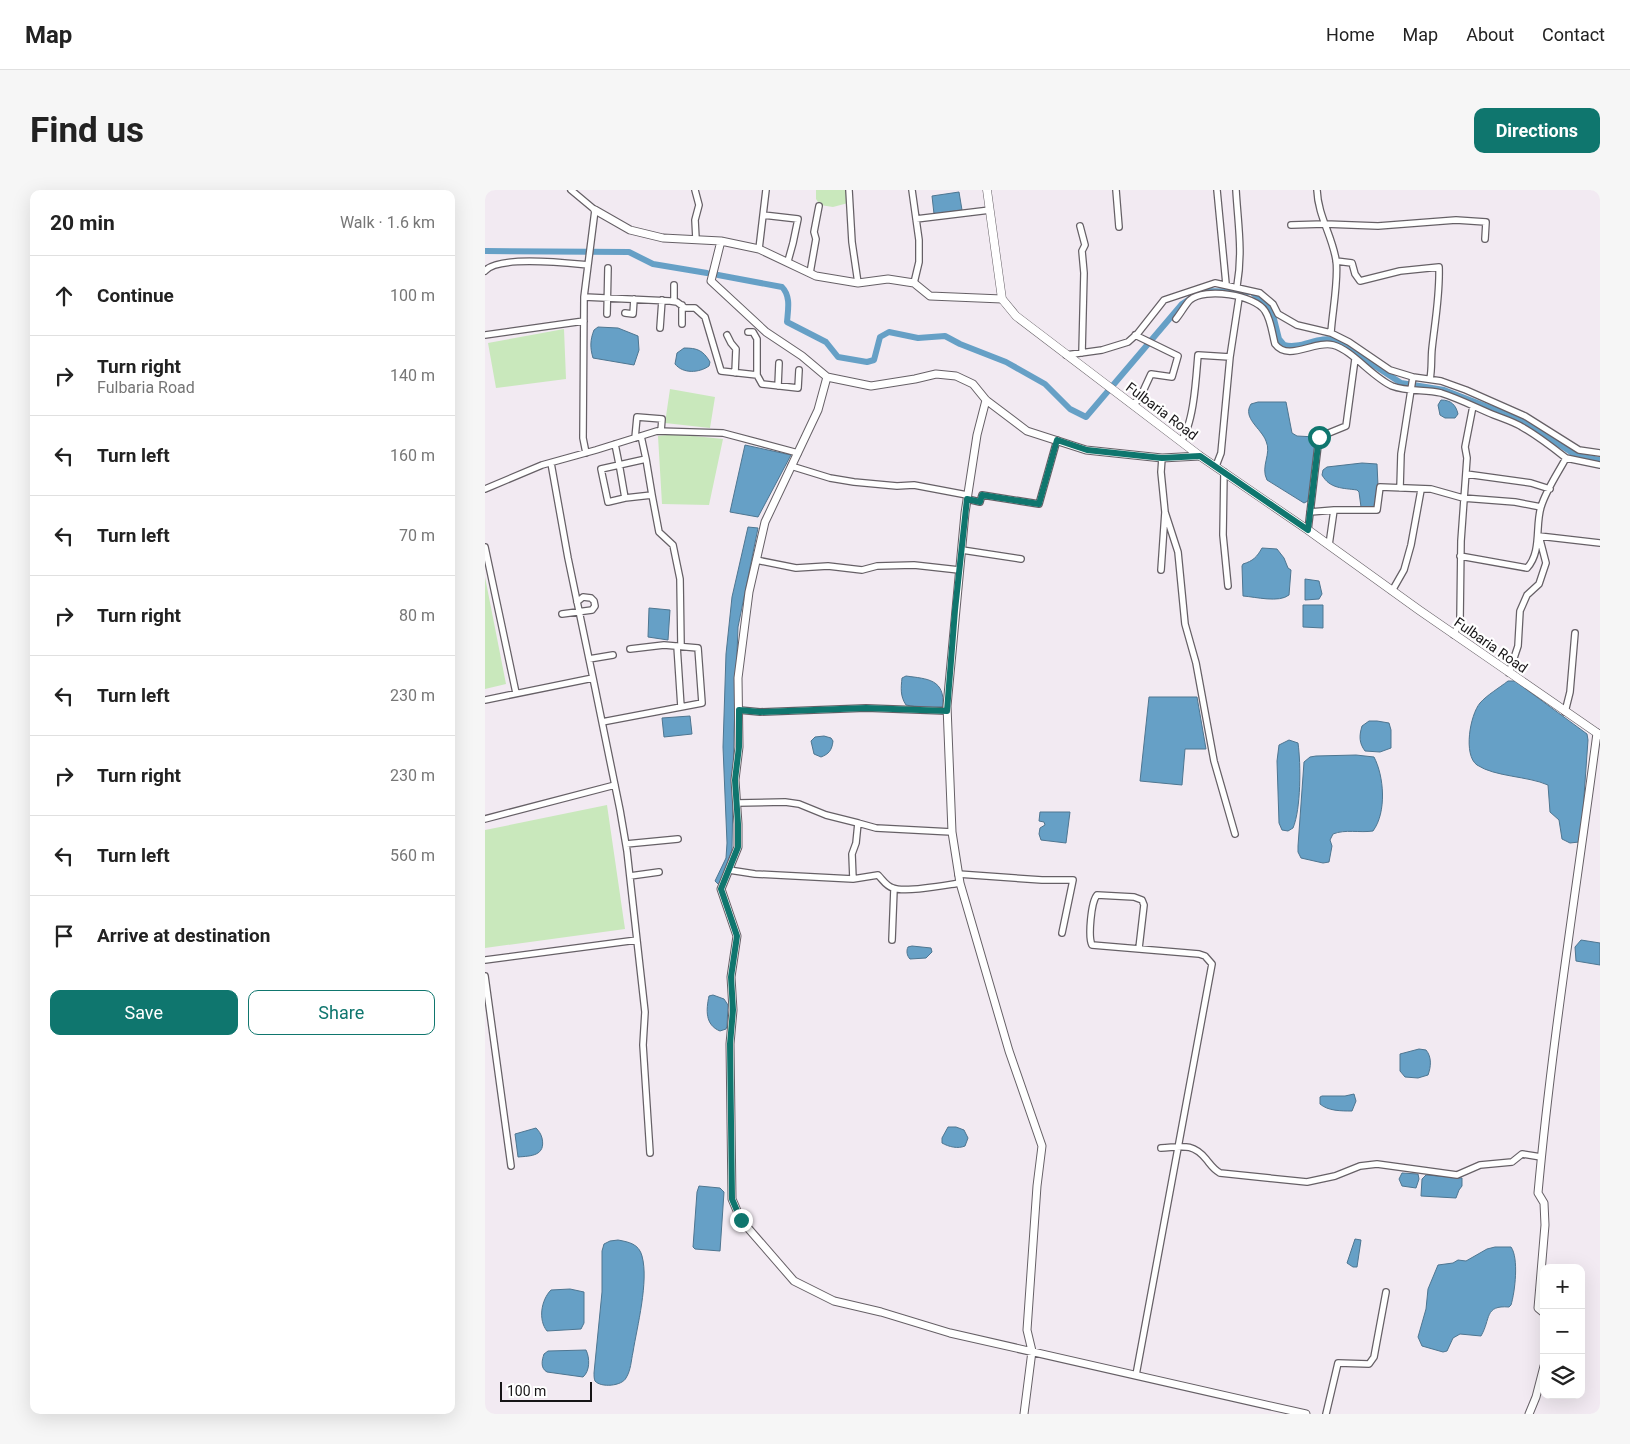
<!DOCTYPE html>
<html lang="en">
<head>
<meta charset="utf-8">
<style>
  :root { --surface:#fff; --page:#f6f6f6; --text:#222; --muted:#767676; --line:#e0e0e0; --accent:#0f766e }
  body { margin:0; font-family:Roboto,sans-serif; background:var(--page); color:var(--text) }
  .controls { position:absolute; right:15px; bottom:15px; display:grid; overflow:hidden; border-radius:10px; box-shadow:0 5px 20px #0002 }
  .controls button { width:45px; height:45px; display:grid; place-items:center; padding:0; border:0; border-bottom:1px solid var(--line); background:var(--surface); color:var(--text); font:25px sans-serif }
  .scale { position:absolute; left:15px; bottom:12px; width:92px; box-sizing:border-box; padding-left:5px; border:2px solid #161416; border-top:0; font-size:14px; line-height:18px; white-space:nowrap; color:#161416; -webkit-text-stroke:4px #fff; paint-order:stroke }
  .stop { position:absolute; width:15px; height:15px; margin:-11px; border:4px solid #0f766e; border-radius:50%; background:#fff }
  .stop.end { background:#0f766e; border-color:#fff; box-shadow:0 1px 5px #0008 }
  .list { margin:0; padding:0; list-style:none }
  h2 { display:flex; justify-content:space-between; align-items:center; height:65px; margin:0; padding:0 20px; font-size:21px }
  h2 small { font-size:16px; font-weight:400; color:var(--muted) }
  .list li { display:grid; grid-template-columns:32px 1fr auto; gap:15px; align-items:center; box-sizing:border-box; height:80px; padding:0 20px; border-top:1px solid var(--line) }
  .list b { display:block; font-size:19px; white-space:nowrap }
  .list p { margin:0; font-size:16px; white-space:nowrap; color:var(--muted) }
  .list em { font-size:16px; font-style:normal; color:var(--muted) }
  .actions { display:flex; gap:10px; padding:15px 20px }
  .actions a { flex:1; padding:11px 0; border:1px solid var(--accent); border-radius:10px; text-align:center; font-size:18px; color:var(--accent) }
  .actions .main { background:var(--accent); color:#fff }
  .icon { flex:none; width:28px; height:28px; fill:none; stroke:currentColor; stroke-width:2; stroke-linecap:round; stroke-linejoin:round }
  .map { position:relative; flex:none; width:1115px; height:1224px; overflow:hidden; border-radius:10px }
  header { display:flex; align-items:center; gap:30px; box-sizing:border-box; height:70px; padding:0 25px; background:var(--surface); border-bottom:1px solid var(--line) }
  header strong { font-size:24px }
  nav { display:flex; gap:28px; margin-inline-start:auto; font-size:18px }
  .intro { display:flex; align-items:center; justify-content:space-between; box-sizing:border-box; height:120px; padding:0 30px }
  h1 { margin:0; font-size:35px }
  .button { padding:12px 22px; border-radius:10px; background:var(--accent); color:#fff; font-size:18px; font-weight:700 }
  main { display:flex; gap:30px; padding:0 30px }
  aside { flex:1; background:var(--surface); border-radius:10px; box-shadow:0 5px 20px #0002 }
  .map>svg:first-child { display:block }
</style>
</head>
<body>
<header>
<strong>Map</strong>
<nav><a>Home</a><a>Map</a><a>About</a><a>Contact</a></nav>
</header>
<div class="intro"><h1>Find us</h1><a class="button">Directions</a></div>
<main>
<aside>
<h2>20 min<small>Walk · 1.6 km</small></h2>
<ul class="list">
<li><svg class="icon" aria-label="ahead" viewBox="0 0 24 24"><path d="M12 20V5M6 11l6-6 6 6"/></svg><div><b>Continue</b></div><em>100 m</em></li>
<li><svg class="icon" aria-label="right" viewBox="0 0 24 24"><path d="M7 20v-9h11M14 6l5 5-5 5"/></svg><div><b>Turn right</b><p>Fulbaria Road</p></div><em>140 m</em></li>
<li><svg class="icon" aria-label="left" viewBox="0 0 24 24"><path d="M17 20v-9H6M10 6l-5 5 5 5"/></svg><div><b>Turn left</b></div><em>160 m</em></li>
<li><svg class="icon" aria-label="left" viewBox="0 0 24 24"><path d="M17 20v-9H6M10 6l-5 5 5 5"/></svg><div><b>Turn left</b></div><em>70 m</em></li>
<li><svg class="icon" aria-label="right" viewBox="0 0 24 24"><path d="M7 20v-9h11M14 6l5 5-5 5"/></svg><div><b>Turn right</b></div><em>80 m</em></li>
<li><svg class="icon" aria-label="left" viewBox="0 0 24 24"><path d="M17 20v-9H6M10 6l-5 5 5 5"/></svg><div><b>Turn left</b></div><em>230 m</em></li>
<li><svg class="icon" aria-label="right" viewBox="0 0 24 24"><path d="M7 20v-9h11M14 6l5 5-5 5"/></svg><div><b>Turn right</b></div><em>230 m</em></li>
<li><svg class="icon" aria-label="left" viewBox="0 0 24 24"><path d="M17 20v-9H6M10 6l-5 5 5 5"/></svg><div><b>Turn left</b></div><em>560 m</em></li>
<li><svg class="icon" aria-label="arrive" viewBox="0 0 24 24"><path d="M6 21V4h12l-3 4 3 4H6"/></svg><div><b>Arrive at destination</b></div></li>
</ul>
<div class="actions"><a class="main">Save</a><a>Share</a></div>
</aside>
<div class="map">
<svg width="1115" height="1224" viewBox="0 0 1115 1224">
  <rect width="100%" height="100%" fill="#f2eaf2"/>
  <path fill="#c9e8bc" d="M 331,0 L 362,0 L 363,13 L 348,17 L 335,15 L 331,9 Z
    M 79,139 L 81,189 L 11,198 L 3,153 Z
    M 185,199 L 230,207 L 225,238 L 180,233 Z
    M 190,244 L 238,249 L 224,315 L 177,314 L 173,246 Z
    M 0,387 L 21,494 L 0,499 Z
    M 122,615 L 140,739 L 0,758 L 0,640 Z"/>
  <path fill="#66a0c6" stroke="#4e7691" d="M 474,2 L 477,20 L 449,24 L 447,6 Z
    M 113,137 L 133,138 L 153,146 L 154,160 L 149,175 L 108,168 C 105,158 105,150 109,140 Z
    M 199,158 C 212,158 218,160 225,172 L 224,176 C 214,183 198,184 190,174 L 192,163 Z
    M 956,210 C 966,210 971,215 973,224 L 970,228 L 960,228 L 955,225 L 953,215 Z
    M 773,212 L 801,212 L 807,243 L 812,246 L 831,247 L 825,306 L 823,311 L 819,313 L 782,290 C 775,276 787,264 781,251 C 776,238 757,228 766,214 Z
    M 260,255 L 306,265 L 273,327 L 245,322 Z
    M 877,273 L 892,274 L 893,296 L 890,319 L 876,317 L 874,302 L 872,300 C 858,298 845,299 837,285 L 838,280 L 842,277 Z
    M 263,337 L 273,338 L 253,437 L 249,542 L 247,660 L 234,695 L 230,691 L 241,668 L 242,653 L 238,557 L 241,464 L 247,407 Z
    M 777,358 L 792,359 L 799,368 L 803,378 L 806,380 L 804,405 C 794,413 771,407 758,406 L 757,376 L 758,374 C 768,371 772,367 777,358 Z
    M 820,389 L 834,391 L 837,404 L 834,409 L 820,410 Z
    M 818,415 L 838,415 L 838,438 L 818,437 Z
    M 164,418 L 185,420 L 183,450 L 163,447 Z
    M 421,486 C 443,489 460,489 458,517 L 438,518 L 421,515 C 415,506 416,498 417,488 Z
    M 1023,491 L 1030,491 L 1102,544 L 1103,550 L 1096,649 L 1094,652 L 1085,653 L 1077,649 L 1074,630 L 1065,622 L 1063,595 C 1043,586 1010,587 992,575 C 978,565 985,525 995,513 C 1002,505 1014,498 1023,491 Z
    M 664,507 L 712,507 L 721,559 L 700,559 L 697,595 L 655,591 Z
    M 205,526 L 207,544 L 179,547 L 177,528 Z
    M 884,531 L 892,531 L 904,533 L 906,540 L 906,558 L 895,562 L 880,561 C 874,553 874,546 877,536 Z
    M 339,546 L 346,548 L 348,551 C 347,560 344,564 336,567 L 329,564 L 326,551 L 330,547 Z
    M 804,550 L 813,553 C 816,574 816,619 808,638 L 803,641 L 797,640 L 794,633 L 792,571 L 794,555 Z
    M 871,565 L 889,567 C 899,586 902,622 888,641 C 875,643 860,639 848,644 L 845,650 L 847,656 L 844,672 L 838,673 L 816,668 L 813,662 L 813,656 L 819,572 L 825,567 L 831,566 Z
    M 555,622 L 585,622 L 581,653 L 556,650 L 554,644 L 555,638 L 560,635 L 559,632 L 554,631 Z
    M 1096,750 L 1115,753 L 1115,775 L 1091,771 L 1090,757 Z
    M 427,756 L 446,758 L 447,762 L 441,768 L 425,769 C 422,766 421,761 423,757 Z
    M 228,805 L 239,809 L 243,815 L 242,836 L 241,839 L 235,841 C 220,835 221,820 224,806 Z
    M 934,859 L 941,860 C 947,867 946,877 943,885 L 933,888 L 920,887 L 915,881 L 915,864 Z
    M 869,904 L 871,911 L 867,921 C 856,921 843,921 835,914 L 835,907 L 837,906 L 860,906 Z
    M 463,937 L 471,937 L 479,940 L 483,948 L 480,956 C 473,959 464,957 457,953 L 457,948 Z
    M 51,938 C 54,941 56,944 57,948 C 61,966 46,966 33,967 L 30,944 Z
    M 917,983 L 933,984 L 934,989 L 931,998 L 917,996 L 914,989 Z
    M 941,985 L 977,988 L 977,996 L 974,1000 L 971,1008 L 936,1006 L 937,989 Z
    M 214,996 L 235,998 L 239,1002 L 235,1061 L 210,1059 L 208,1057 L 212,1002 Z
    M 870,1049 L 876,1050 L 872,1077 L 868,1077 L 862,1073 Z
    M 133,1050 C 144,1052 154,1054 157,1066 C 164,1091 152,1137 148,1162 C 146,1171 146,1180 141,1188 C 137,1196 116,1198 110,1191 C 109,1189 109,1185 109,1183 L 117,1102 L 117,1061 L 119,1054 L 125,1051 Z
    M 1010,1057 L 1026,1057 C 1034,1068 1030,1102 1026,1115 L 1024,1117 C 999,1115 1006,1129 996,1146 L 975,1144 L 968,1148 L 962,1161 L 958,1162 L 937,1156 L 933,1147 L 941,1119 L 943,1099 L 953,1075 L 968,1073 L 973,1070 L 981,1071 L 1002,1059 Z
    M 85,1099 L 99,1102 L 99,1133 L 96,1139 L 62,1141 C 53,1130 56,1110 66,1100 Z
    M 101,1160 C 105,1168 105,1181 98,1187 L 62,1182 C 55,1178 57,1170 59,1164 L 63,1161 Z"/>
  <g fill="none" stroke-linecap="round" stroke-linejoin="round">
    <path stroke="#66a0c6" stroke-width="6" d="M 0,61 L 144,62 L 168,74 L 222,83
      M 233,85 L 297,97 C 306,106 303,120 302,132 L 341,152 L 353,167 L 382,172 L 389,170 L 395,147 L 404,142 L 433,148 L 460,146 L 475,154 L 521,172 L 560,194 L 585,219 L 601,227 L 697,114 L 717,101 L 767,102 L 787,121 L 794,149 L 799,155 C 817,160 834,144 852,151 L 916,193 L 959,200 L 1039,231 L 1092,266 L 1115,270"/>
    <defs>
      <path id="minor" d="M 86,0 L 110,20 L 99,107 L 98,248 L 101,263
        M 210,0 L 214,15 L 210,30 L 211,49
        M 364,0 L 367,52 L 373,93
        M 427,0 L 434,50 L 434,72 L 429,93
        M 631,0 L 634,37
        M 732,0 L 741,94
        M 751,0 C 753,35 758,61 752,96
        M 278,25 L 313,29 L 308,53 L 303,71
        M 431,29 L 505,20
        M 806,35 L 840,34 L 893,36 L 971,30 L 1001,32 L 1000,49
        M 595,36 L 600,55 L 597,61 L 599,83 L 597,163
        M 274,59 L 281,0
        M 851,71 L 867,73 L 870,84 L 875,91 L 915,81 L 954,77 C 955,105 950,131 947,159 C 946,169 947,179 945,189
        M 0,81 C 13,65 82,73 103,75
        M 325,83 L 331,49 L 329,42 L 334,16
        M 99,107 L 185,111 L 192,112 L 200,118 L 210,118 L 220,127 L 236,181 L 272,185 L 277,194 L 313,198 L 314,180
        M 189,111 L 189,95
        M 197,115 L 197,134
        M 140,123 L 148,124 L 149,109
        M 122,124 L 123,78
        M 691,129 C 696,123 700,115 705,110 C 720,97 770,105 780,121 C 786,130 787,143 790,154 C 803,172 830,150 848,155 C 867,160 887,187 907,196 C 923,202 941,199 956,203 C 975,209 992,218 1009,225 C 1019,229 1029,232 1037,237 C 1053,246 1067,257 1081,268
        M 175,138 L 177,110
        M 263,142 L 268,142 L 272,149 L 272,185
        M 846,143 L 864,152 L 905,180 L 928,187 L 956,191 L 981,200 L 1040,226 L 1094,260 L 1115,263
        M 0,145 L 99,131
        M 242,145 L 246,153 L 251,159 L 250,183
        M 581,165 L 617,160 L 643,152 L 653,143 L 679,110 L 730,93 L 775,103 L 788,114 L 793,124 L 812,135 L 846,143 C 847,124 854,88 851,70 C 847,45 833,26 832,0
        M 293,196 L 294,173
        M 647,214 L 654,210 L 666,184 L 687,187 L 693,166 L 650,145
        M 156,246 L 161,269
        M 150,248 L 152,227 L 177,229 L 176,241
        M 696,251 C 709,233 711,188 713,165 L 745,167
        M 130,254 L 135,279 L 140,308 L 123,312 L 116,279 L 161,269 L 167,305 L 140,308
        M 66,273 L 83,368 L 108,488
        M 306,276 L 345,288 L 369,292 L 412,296 L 429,295 L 482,305
        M 731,276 L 736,263 L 745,167 L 754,108
        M 739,282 L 738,345 L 743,396
        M 981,284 L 1046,293 L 1065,299
        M 915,298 L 916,264 L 928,187
        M 0,299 L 57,275 L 111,260 L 172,241 L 238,243 L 313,263
        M 167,305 L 174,342 L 188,355 L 195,389 L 196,456
        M 482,309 L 495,312 L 497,305 L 554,314 L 572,250
        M 849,320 L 892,320 L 895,297 L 946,299 L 978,308 L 1030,312 L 1056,317
        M 680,322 L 693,362 L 700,434 L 711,473 L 729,571 L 750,644
        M 825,322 L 849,320 L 844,355
        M 823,340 L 834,247 L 861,236 L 870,169
        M 0,357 L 31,503
        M 477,360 L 536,369
        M 975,366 L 1042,378 C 1057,362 1050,336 1056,317 C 1061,300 1073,283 1081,268 L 1115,275
        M 271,370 L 311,378 L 343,376 L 377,380 L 392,376 L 429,375 L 474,380
        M 676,380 L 680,322 L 676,282 L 677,268
        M 907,401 L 919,380 L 926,355 L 936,300
        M 77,424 L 107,420 L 110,416 L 109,411 L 106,408 L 98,407 L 92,412
        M 969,445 L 975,430 L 976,351 L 982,268 L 980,257 L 988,216
        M 192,456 L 196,517
        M 104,469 L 128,465
        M 1024,483 L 1033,456 L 1035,421 L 1042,405 L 1054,394 L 1061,373 L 1054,346 L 1115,353
        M 0,510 L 108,488 L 135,620 L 142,661 L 160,822 L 158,855 L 165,963
        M 254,520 L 275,522 L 381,518 L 462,521
        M 1080,522 L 1085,502 L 1090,443
        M 117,532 L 217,513 L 213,458 L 179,455 L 145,459
        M 252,613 L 300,612 L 314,614 L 341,625 L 373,633
        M 0,629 L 130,595
        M 141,654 L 193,649
        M 244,680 L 270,684 L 368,689 L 367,664 L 371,653 L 373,633 L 391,638 L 467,642
        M 473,684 L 557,690 L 588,690 L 577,743
        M 145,686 L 174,682
        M 368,689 L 393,685 C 398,690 401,696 408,698 C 420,703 461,695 475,693
        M 407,750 L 409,699
        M 0,770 L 152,750
        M 0,786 L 26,976
        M 676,958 C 696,957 707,952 721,969 C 726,975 728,979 735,983 L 822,992 L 850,986 L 875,976 L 892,974 L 972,985 L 995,975 L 1027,972 L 1037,964 L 1056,967
        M 651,1185 L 727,774 L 720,766 L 714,764 L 607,755 C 603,747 606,712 612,705 L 649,707 L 657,710 L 659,715 L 654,758
        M 841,1224 L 853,1173 L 884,1174 L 889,1167 L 901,1102"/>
      <path id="tertiary" d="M 110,20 L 145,40 L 178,48 L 236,51 L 274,59 L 331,86 L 373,93 L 403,89 L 429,93 L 445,106 L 517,109
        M 236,51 L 226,91 L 281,142 L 317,166 L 342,187 L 333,220 L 280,332 L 264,402 L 253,488 L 254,557 L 250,590 L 253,634 L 253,657 L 236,699 L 252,746 L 246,787 L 248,820 L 245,854 L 247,1009 L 256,1030 L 309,1091 L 349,1111 L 396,1122 L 465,1143 L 821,1224
        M 342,187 L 386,196 L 430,189 L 451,184 L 471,186 L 488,194 L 501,210 L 542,241 L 601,260 L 677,268 L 715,266
        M 501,210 L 492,245 L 480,323 L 462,516 L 467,642 L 475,693 L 524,861 L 557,956 L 552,996 L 542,1140 L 547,1161 L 539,1224
        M 1059,1123 L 1053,1118 L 1060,1035 L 1059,1013 L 1053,1003 C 1067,849 1092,696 1112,543
        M 1044,1224 L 1051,1207 L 1059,1176"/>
      <path id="secondary" d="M 502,0 L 517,109 L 531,126 L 715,266 L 823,340 L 934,420 L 1115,545"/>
    </defs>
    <use href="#minor" stroke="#666066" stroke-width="8"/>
    <use href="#tertiary" stroke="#666066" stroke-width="9"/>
    <use href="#secondary" stroke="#666066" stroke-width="9"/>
    <use href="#minor" stroke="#fff" stroke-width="5.5"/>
    <use href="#tertiary" stroke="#fff" stroke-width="7"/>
    <use href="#secondary" stroke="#fff" stroke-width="8"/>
  </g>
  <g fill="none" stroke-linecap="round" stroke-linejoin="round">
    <path stroke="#0f766e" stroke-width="6" d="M 256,1030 L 247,1009 L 245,854 L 248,820 L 246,787 L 252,746 L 236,699 L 253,657 L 253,634 L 250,590 L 254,557 L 254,520 L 275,522 L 381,518 L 462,521 L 470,420 L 482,309 L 495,312 L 497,305 L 554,314 L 572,250 L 602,260 L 677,268 L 715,266 L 823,340 L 834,247"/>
  </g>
  <g text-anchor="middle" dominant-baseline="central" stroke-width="4.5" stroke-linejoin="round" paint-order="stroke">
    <g font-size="14" fill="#161416" stroke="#fff">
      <text transform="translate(677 221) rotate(37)">Fulbaria Road</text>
      <text transform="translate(1006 455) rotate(35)">Fulbaria Road</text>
    </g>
  </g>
</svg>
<div class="controls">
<button>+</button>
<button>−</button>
<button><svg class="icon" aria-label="layers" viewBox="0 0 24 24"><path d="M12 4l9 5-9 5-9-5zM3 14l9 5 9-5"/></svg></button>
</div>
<div class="scale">100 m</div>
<div class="stop" style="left:834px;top:247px"></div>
<div class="stop end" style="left:256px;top:1030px"></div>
</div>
</main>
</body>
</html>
